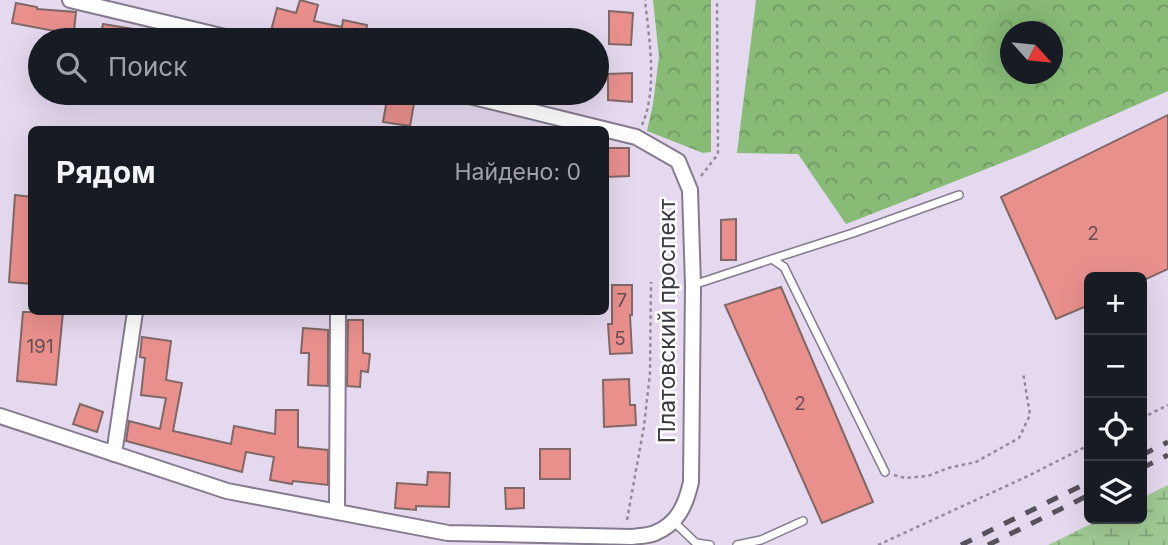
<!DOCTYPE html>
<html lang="ru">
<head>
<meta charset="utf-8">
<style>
  :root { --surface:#171b24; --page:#20242c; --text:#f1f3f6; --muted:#9ea1a6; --line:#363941 }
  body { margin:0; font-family:Inter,sans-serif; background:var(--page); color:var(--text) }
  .controls { position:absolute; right:21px; bottom:21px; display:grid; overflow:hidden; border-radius:10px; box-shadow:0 7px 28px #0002 }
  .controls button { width:63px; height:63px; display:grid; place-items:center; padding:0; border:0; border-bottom:2px solid var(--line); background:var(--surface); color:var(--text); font:35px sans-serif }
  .compass { position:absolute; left:1000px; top:21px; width:63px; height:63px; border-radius:50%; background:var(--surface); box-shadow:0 7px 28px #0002; rotate:117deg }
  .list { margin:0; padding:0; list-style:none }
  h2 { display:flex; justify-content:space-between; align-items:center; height:91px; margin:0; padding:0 28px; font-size:30px }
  h2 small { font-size:23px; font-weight:400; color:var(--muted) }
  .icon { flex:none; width:38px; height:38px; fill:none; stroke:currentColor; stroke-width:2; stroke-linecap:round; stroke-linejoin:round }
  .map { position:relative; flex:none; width:1168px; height:545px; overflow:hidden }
  .search { position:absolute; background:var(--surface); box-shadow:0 7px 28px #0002; left:28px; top:28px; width:581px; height:77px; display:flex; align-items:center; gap:18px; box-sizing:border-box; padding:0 24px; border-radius:38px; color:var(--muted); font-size:26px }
  .panel { position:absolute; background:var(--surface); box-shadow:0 7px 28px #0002; left:28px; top:126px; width:581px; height:189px; border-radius:10px }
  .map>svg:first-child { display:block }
</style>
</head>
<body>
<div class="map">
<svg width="1168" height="545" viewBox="0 0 1168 545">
  <defs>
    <pattern id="forest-crowns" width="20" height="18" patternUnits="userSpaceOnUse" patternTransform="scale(1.75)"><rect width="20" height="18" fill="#87bb76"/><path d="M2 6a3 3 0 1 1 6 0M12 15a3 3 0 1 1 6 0" fill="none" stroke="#709962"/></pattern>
    <pattern id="wetland-marsh" width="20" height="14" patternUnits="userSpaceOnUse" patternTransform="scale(1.75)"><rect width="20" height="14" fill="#a0ca93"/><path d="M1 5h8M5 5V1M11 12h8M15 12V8" fill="none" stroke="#84a57a"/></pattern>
  </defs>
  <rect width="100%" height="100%" fill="#e5d9ef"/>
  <path fill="url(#forest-crowns)" fill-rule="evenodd" d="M 653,0 L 711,0 L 711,152 L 703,153 L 647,131 L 653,104 L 659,57 Z
    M 756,0 L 1168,0 L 1168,91 L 1022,155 L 846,224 L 798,154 L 737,153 ZM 1010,32 L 1052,32 L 1052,74 L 1010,74 Z"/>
  <path fill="url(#wetland-marsh)" d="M 1168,485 L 1168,545 L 1048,545 L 1101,519 L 1142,519 L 1142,498 Z"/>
  <path fill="#e9908d" stroke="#806866" stroke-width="2" d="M 300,0 L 318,5 L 314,21 L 342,27 L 343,20 L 367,25 L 366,32 L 376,35 L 375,40 L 304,40 L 271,31 L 277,8 L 296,13 Z
    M 16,3 L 37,7 L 37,9 L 76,12 L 73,40 L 54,40 L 55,31 L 12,23 Z
    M 609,11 L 633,13 L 631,45 L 609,44 Z
    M 103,24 L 158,33 L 157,40 L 100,40 Z
    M 632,73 L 632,102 L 608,100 L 608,74 Z
    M 388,94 L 415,98 L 410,126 L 383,122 Z
    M 1168,115 L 1168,269 L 1142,281 L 1142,277 L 1089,277 L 1089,305 L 1056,319 L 1001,197 Z
    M 606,148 L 629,148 L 629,176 L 606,177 Z
    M 15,195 L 32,197 L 32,284 L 9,282 Z
    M 736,219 L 736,260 L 721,260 L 721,220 Z
    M 612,285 L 632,285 L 632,315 L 630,315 L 632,353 L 610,354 L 608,324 L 612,324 Z
    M 781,287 L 873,502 L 822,523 L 725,305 Z
    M 23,312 L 63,312 L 56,385 L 17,381 Z
    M 348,320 L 363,320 L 363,353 L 370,354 L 368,372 L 361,371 L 360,387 L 347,386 Z
    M 303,328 L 328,330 L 328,386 L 308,385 L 309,353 L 301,353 Z
    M 142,337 L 171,341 L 166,380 L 182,383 L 173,431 L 231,444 L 234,426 L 275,434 L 276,410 L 298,410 L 298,447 L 328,450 L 328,485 L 293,481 L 292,484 L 270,480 L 274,457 L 246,452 L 242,472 L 126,441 L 129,421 L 160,429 L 166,398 L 141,395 L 145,358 L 140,357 Z
    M 629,379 L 630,405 L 635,405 L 636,425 L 604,427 L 603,380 Z
    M 80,404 L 103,412 L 97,432 L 73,424 Z
    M 540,449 L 570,449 L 570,479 L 540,479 Z
    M 428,472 L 450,473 L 449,507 L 416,506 L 416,510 L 395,508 L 397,483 L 427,485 Z
    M 505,488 L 524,488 L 524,508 L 506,509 Z"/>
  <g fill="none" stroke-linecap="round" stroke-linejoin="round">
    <defs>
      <path id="service" d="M 772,259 L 853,233 L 959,195
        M 693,285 L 772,259 L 784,267 L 885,472
        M 673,521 L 696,543 L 710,545
        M 737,545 L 761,540 L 803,521"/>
      <path id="minor" d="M 70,0 L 238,40
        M 0,416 L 227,491 L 448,533 L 632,537 C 639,536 648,536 655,533 C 678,524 686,504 691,482 L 693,285 L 690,190 L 678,161 L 636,137 L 457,93
        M 114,454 L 135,312
        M 337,512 L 338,312"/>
    </defs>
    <use href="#service" stroke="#857b8e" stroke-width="10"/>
    <use href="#minor" stroke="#857b8e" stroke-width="18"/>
    <path stroke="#928a99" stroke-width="2.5" stroke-dasharray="3.5 3.5" stroke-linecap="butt" d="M 642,125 C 658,89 649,38 645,0
      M 701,176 L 718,154 L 717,0
      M 1142,418 L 1168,405
      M 894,475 L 905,478 L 928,476 L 948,468 L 976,462 L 1019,438 L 1030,415 L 1023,372
      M 627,520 L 644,426 L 650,373 L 651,282
      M 878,545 L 1028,476 L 1089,445"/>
    <use href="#service" stroke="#fff" stroke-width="7"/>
    <use href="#minor" stroke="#fff" stroke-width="14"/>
    <path stroke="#57515c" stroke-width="5" stroke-dasharray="12 12" stroke-linecap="butt" d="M 1142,455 L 1168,442
      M 1142,468 L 1168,455
      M 961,545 L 1089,482
      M 988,545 L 1089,495"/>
  </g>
  <g text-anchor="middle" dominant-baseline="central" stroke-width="5" stroke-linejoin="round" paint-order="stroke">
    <g font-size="19" fill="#694f55">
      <text x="1093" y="233">2</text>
      <text x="622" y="300">7</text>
      <text x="620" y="338">5</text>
      <text x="40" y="346">191</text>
      <text x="800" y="403">2</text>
    </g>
    <g font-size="23" fill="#3e3942" stroke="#fff">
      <text transform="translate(667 321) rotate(-90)">Платовский проспект</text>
    </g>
  </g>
</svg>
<div class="controls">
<button>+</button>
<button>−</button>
<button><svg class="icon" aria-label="locate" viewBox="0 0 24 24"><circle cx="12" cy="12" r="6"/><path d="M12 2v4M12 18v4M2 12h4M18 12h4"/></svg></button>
<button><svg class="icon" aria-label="layers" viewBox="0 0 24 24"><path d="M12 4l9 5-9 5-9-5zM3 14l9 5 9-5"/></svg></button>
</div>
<svg class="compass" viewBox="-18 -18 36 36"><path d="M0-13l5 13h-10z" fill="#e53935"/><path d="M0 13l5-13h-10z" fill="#9ea1a6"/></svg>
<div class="search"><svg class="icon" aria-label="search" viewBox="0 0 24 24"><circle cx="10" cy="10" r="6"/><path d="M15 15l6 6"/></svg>Поиск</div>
<section class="panel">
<h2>Рядом<small>Найдено: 0</small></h2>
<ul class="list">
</ul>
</section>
</div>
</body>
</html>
